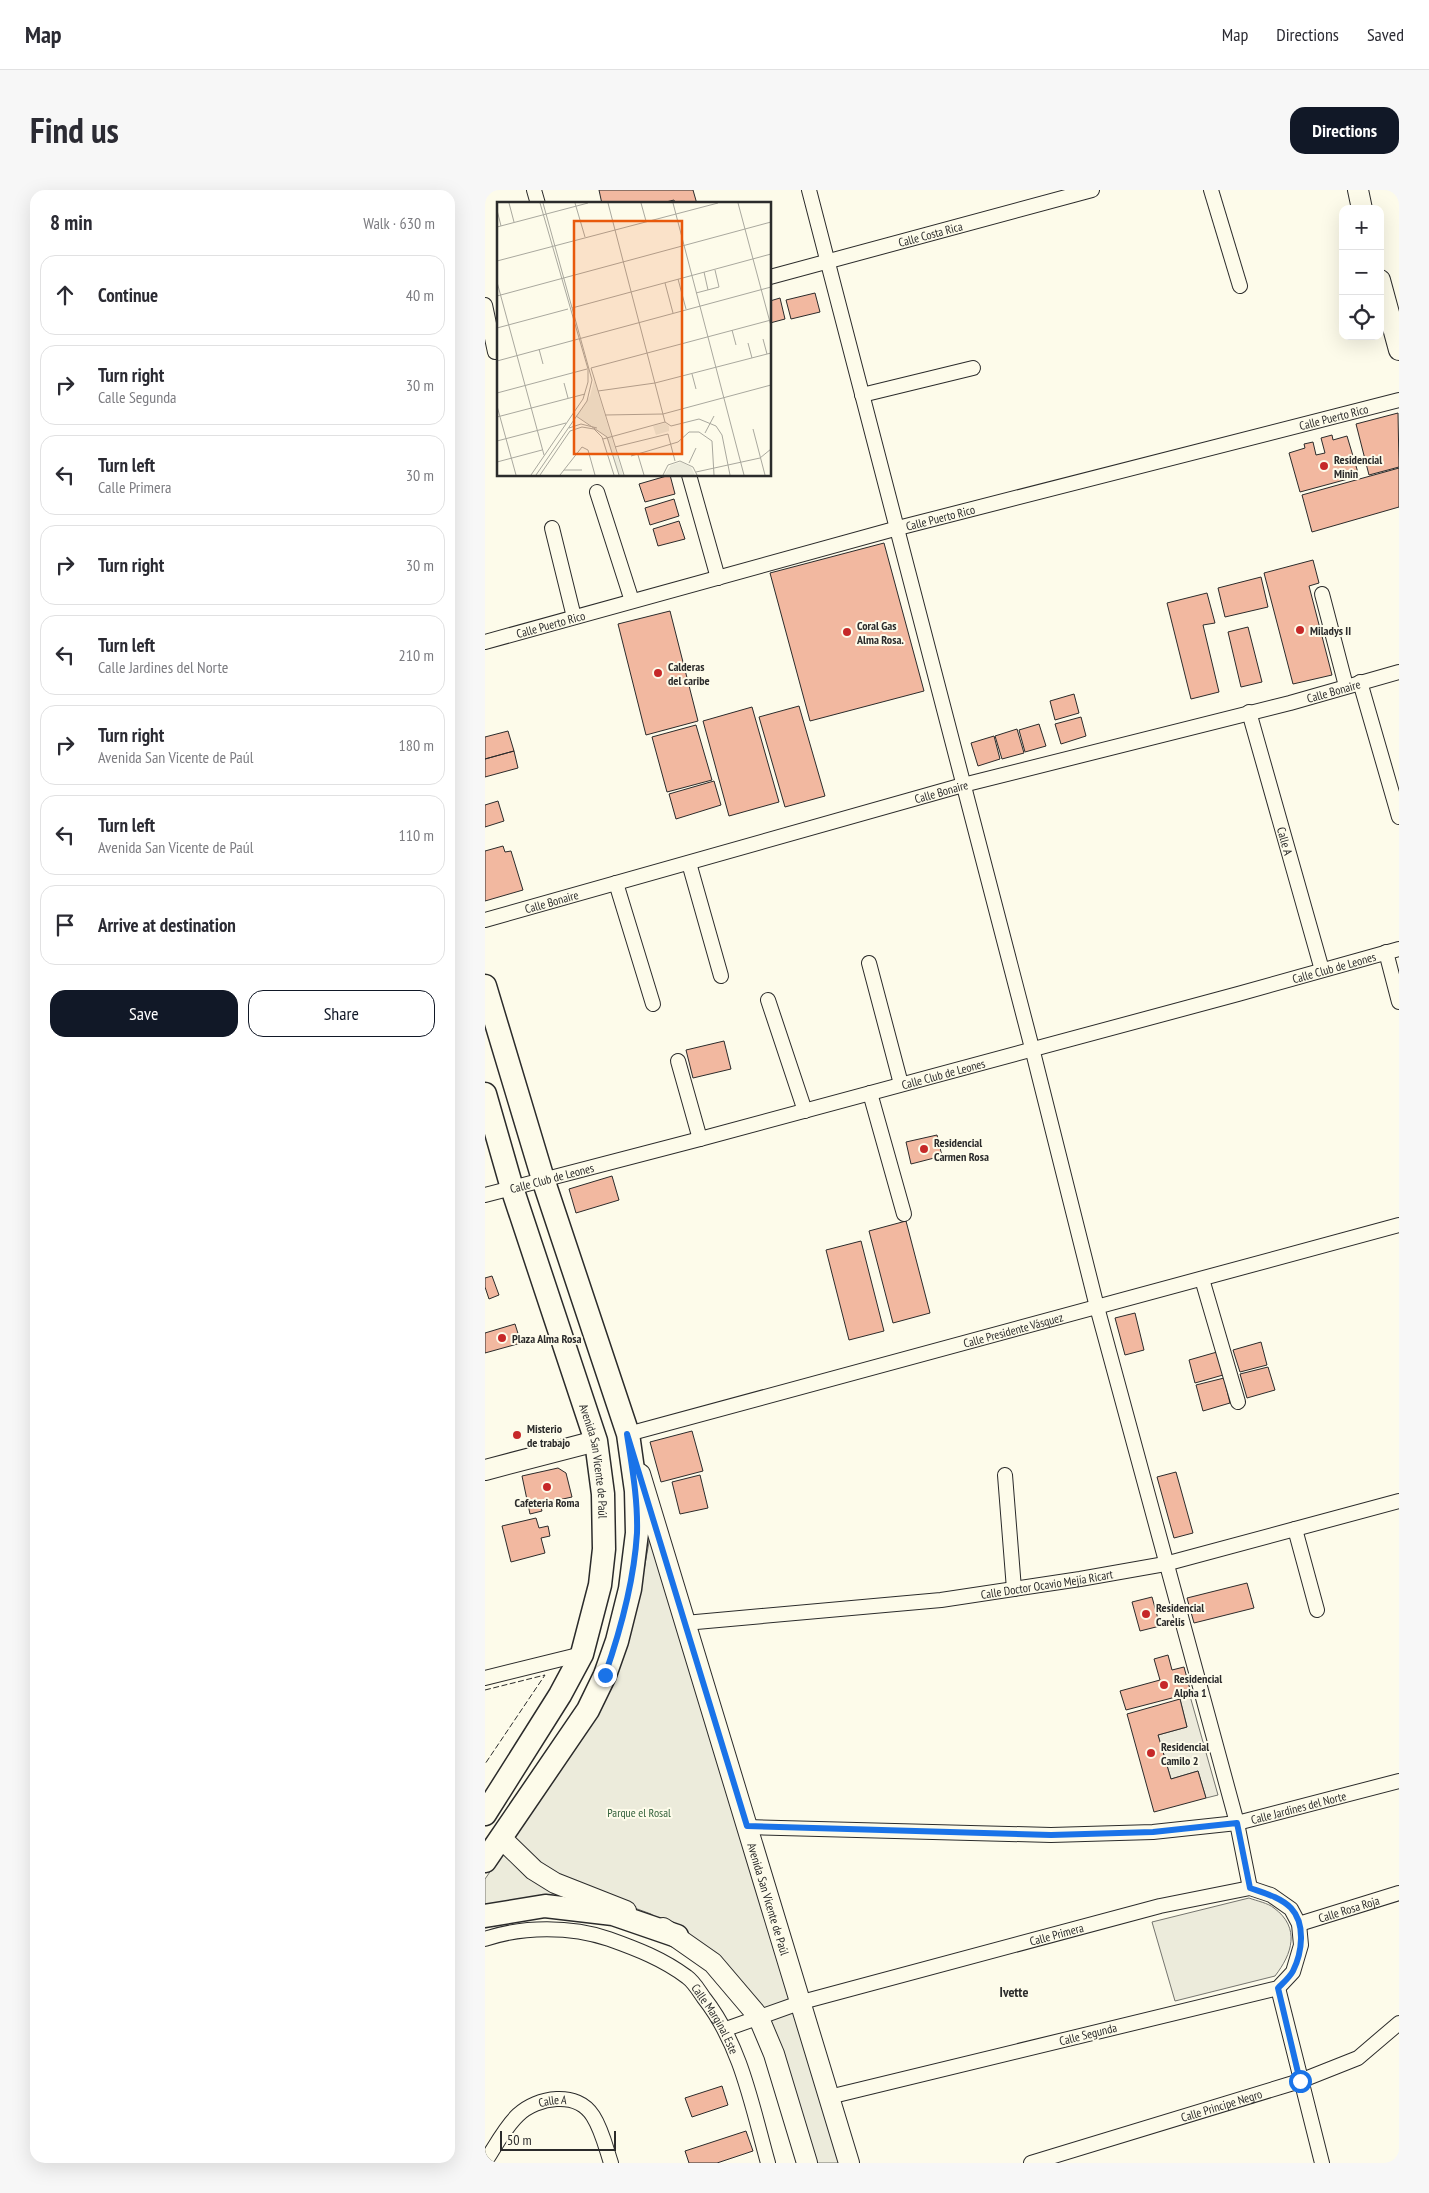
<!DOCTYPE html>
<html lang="en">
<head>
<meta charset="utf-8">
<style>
  :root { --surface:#fff; --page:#f7f7f7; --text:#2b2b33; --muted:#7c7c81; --line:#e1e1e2; --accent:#111827 }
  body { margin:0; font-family:"PT Sans Narrow",sans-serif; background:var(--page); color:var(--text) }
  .controls { position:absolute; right:15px; top:15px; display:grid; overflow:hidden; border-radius:10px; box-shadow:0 5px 20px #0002 }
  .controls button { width:45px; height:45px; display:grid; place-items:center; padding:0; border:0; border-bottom:1px solid var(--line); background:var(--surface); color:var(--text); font:25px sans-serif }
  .scale { position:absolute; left:15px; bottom:12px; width:116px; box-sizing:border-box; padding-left:5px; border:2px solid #2b2b2b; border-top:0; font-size:14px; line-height:18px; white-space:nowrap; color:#2b2b2b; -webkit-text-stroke:4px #fdfbea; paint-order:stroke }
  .stop { position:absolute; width:15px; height:15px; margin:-11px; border:4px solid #1a73e8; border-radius:50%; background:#fff }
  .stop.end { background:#1a73e8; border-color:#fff; box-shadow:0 1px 5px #0008 }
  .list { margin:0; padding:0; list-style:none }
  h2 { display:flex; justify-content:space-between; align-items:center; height:65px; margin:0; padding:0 20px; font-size:21px }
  h2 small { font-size:16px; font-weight:400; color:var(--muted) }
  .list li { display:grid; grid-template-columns:32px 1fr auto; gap:15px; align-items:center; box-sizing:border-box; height:80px; margin:0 10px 10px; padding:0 10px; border:1px solid var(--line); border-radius:15px }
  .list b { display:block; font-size:19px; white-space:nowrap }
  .list p { margin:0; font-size:16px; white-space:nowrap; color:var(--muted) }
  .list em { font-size:16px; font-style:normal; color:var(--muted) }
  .actions { display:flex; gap:10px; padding:15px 20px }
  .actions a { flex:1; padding:11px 0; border:1px solid var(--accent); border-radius:15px; text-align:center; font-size:18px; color:var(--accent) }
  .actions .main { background:var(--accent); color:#fff }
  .icon { flex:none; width:28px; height:28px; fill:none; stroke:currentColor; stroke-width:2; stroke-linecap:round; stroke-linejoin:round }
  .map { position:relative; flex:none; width:914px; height:1973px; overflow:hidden; border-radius:15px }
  header { display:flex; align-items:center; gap:30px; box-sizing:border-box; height:70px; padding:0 25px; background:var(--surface); border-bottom:1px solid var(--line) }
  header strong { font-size:24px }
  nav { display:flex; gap:28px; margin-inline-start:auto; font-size:18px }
  .intro { display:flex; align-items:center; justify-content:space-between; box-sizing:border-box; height:120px; padding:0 30px }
  h1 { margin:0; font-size:35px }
  .button { padding:12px 22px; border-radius:15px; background:var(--accent); color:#fff; font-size:18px; font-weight:700 }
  main { display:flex; gap:30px; padding:0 30px }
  aside { flex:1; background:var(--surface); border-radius:15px; box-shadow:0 5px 20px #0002 }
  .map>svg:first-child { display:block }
</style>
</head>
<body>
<header>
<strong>Map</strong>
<nav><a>Map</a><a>Directions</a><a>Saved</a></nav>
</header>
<div class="intro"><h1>Find us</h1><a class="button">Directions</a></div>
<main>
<aside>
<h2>8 min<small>Walk · 630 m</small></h2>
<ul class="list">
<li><svg class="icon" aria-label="ahead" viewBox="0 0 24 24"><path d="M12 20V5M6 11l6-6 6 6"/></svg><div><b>Continue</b></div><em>40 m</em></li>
<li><svg class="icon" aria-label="right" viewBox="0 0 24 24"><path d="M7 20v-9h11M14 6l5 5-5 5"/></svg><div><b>Turn right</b><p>Calle Segunda</p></div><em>30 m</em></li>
<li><svg class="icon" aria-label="left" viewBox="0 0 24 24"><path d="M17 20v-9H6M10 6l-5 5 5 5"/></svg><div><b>Turn left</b><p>Calle Primera</p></div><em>30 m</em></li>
<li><svg class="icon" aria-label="right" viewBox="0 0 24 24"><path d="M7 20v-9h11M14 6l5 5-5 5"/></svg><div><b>Turn right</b></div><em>30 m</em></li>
<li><svg class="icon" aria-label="left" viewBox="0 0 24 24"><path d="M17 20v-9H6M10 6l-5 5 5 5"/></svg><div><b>Turn left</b><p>Calle Jardines del Norte</p></div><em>210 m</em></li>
<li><svg class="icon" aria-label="right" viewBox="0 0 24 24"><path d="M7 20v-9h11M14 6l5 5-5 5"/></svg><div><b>Turn right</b><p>Avenida San Vicente de Paúl</p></div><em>180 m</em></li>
<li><svg class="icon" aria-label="left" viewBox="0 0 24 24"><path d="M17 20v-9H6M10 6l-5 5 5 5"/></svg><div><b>Turn left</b><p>Avenida San Vicente de Paúl</p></div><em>110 m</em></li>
<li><svg class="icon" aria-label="arrive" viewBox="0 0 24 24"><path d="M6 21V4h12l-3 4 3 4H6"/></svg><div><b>Arrive at destination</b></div></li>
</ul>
<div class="actions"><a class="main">Save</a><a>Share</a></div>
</aside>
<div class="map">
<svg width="914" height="1973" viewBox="0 0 914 1973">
  <rect width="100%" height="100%" fill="#fdfbea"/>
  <path fill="#ecebdb" stroke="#74746e" d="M 165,1347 L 354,1973 L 326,1973 L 283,1833 L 183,1736 L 166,1724 L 71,1689 L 24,1649 L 153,1412 Z
    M 18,1663 L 91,1710 L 0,1718 L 0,1689 Z
    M 764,1708 C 772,1711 783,1713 789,1718 C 816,1738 807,1764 790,1786 L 690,1811 L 667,1732 Z"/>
  <path fill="#eceadb" stroke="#74746e" d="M 705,1506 L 733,1605 L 721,1608 L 713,1581 L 686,1589 L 673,1545 L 702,1537 L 695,1509 Z"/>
  <path fill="#f2b8a0" stroke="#2b2b2b" d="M 114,0 L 208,0 L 212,14 L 190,14 L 189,10 L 173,14 L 117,14 Z
    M 330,103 L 335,122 L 306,129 L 301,110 Z
    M 295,108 L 300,129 L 285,133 L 285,111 Z
    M 913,223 L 914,277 L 884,285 L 871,234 Z
    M 847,245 L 848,250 L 862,246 L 874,286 L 815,302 L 804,263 L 820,258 L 819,254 L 828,252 L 831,265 L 840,263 L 836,248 Z
    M 914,278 L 914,317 L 827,342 L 817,305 Z
    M 185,285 L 190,304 L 160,312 L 154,294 Z
    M 189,309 L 194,326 L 165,335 L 160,318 Z
    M 194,331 L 200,349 L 173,356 L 168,339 Z
    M 399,353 L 439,501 L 325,531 L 285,383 Z
    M 828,370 L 834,393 L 824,396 L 847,485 L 808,494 L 779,383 Z
    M 776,387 L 783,417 L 740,427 L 733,398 Z
    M 722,403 L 730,433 L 718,435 L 734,502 L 706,509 L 682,413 Z
    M 185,421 L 213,531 L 161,545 L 133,434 Z
    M 763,437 L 777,492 L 756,497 L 743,442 Z
    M 589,504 L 594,523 L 570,530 L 565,511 Z
    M 314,516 L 340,606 L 300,617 L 274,527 Z
    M 267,517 L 294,612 L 244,626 L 218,531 Z
    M 596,527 L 601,546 L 576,554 L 570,534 Z
    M 554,534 L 561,556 L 540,562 L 534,540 Z
    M 211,535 L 227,590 L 182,602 L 167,547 Z
    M 532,539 L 539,563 L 517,569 L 510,546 Z
    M 23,541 L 29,561 L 0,569 L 0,547 Z
    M 509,546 L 515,569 L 493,576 L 486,553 Z
    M 29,561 L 33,578 L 0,587 L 0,569 Z
    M 229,591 L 236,615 L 191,629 L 184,604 Z
    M 13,611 L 19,631 L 0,637 L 0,615 Z
    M 18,656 L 20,662 L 26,661 L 38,700 L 0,711 L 0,661 Z
    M 239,851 L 246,879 L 208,888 L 201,860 Z
    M 452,945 L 457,966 L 426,974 L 421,952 Z
    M 127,986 L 134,1010 L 91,1023 L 84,999 Z
    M 421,1031 L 445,1123 L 408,1133 L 384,1041 Z
    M 376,1051 L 399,1141 L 364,1150 L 341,1060 Z
    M 7,1086 L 14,1105 L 4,1109 L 0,1097 L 0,1088 Z
    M 650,1123 L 659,1160 L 640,1165 L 630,1128 Z
    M 30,1134 L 36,1153 L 0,1163 L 0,1143 Z
    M 776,1152 L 782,1175 L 755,1182 L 748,1160 Z
    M 732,1162 L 738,1185 L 710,1193 L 704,1170 Z
    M 783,1177 L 790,1200 L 762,1208 L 755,1184 Z
    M 739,1188 L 745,1213 L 718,1221 L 711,1195 Z
    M 207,1241 L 218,1281 L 176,1292 L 165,1252 Z
    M 73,1278 L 81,1283 L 87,1307 L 55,1314 L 57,1321 L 45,1324 L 37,1286 Z
    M 691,1282 L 708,1343 L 689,1348 L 672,1287 Z
    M 215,1285 L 223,1318 L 195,1324 L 187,1292 Z
    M 51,1328 L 54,1338 L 63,1336 L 65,1346 L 56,1348 L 60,1363 L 26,1372 L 17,1336 Z
    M 762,1393 L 769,1418 L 709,1433 L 702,1408 Z
    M 667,1407 L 675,1436 L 655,1441 L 647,1412 Z
    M 683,1465 L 687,1480 L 699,1477 L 706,1503 L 641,1520 L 635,1501 L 675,1490 L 669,1469 Z
    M 695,1509 L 702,1537 L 673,1545 L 686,1589 L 713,1581 L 721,1608 L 669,1622 L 642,1524 Z
    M 237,1896 L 243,1915 L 207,1927 L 200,1908 Z
    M 261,1941 L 268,1961 L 232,1973 L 204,1973 L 200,1961 Z"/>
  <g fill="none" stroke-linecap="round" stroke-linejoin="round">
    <defs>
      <g id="street">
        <path d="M 49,0 L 53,14"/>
        <path d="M 324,0 L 547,858 L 612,1117 L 752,1633 L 765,1698"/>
        <path d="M 726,0 L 755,96"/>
        <path id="s1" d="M 285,87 L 607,0"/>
        <path d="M 0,115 L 10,162"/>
        <path d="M 377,205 L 488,178"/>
        <path d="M 204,285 L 233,388"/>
        <path d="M 112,302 L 147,411"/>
        <path d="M 67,338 L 89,427"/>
        <path d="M 837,404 L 861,496"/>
        <path id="s2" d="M 0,452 L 413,338 L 914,210"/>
        <path d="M 875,492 L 914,627"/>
        <path id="s3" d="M 764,522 L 837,780"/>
        <path d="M 204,673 L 236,786"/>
        <path d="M 131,693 L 168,814"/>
        <path id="s4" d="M 0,730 L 478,595 L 805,513 L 914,482"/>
        <path d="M 901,762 L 914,812"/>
        <path d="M 384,773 L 416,894"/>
        <path d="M 283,810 L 320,921"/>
        <path d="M 193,871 L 215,949"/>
        <path d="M 385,903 L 419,1024"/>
        <path id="s5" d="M 0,1005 L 215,949 L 753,804 L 914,759"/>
        <path d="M 717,1089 L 753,1212"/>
        <path id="s6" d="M 143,1244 L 914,1035"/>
        <path d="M 520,1285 L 529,1399"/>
        <path d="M 810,1339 L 832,1420"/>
        <path id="s7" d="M 200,1433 L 456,1410 L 595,1389 L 680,1374 L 914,1311"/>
        <path d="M 0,1488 L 97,1464"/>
        <path id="s8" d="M 262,1637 L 566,1645 L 668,1642 L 752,1633 L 914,1591"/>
        <path id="s9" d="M 814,1734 L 914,1703"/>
        <path id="s10" d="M 0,1749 C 38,1736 86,1736 124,1749 C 152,1759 178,1769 202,1787 C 209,1792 214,1801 219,1808 C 256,1855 267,1916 283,1973"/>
        <path d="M 793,1798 L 837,1973"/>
        <path id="s11" d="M 241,1839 L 317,1812 L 675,1716 L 765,1698 L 786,1705 L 806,1719 L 814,1734 L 816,1755 L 808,1782 L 793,1798 L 344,1907"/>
        <path id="s12" d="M 0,1972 C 10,1957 20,1937 33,1925 C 52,1907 92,1900 108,1926 C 117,1940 121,1958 126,1973"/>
        <path id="s13" d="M 546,1973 L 815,1891 L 873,1868 L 914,1833"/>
      </g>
      <g id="secondary">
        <path d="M 873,0 L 877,19"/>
        <path d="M 895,90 L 914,160"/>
        <path d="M 0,1280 L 111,1251"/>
        <path id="s14" d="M 155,1284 L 364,1973"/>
        <path d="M 16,1648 L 49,1680 L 70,1693 L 141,1721"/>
        <path d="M 178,1738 L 228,1773 L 273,1826 L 289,1864 L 322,1973"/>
      </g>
      <g id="primary">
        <path d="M 0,796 L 58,989 L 143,1244 L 151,1301 L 152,1343 L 145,1399 L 132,1451 L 120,1485 L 103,1520 L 0,1671"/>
        <path id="s15" d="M 0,904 L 27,998 L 111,1251 L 118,1304 L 119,1359 L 115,1395 L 97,1464 L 75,1505 L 0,1624"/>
        <path d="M 0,1726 L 60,1716 L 128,1724 L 192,1746"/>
      </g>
    </defs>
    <use href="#street" stroke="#2b2b2b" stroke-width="16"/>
    <use href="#secondary" stroke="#2b2b2b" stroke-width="22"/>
    <use href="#primary" stroke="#2b2b2b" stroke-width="25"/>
    <use href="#street" stroke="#fdfbea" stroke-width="14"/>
    <use href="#secondary" stroke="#fdfbea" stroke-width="20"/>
    <use href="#primary" stroke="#fdfbea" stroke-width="22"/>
    <path stroke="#2b2b2b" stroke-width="1" stroke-dasharray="6 2.5" stroke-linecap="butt" d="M 0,1500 L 60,1485 L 0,1574"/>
  </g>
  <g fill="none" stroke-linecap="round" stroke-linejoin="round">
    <path stroke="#1a73e8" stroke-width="6" d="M 120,1485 C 136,1439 149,1392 152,1343 C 153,1310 147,1277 142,1244 L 262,1636 L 566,1645 L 668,1642 L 752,1633 L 765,1698 C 779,1703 795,1707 806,1718 C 821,1734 817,1763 808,1781 C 805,1787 798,1793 793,1798 L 815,1891"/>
  </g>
  <g fill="#c62828" stroke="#fdfbea" stroke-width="2">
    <circle cx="839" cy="276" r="5"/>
    <circle cx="815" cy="440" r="5"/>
    <circle cx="362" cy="442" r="5"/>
    <circle cx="173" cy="483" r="5"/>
    <circle cx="439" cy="959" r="5"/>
    <circle cx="17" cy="1148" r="5"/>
    <circle cx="32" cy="1245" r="5"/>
    <circle cx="62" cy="1297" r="5"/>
    <circle cx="661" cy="1424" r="5"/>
    <circle cx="679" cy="1495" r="5"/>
    <circle cx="666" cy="1563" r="5"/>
  </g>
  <g text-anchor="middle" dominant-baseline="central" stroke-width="4" stroke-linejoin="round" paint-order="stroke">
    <g font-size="12" fill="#2b2b2b" stroke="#fdfbea">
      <text stroke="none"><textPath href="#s1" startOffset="166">Calle Costa Rica</textPath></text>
      <text stroke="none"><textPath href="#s2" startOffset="878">Calle Puerto Rico</textPath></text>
      <text stroke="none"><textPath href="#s2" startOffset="472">Calle Puerto Rico</textPath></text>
      <text stroke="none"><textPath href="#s2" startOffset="68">Calle Puerto Rico</textPath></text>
      <text stroke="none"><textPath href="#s4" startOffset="879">Calle Bonaire</textPath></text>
      <text stroke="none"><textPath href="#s4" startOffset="474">Calle Bonaire</textPath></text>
      <text stroke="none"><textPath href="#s3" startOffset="134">Calle A</textPath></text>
      <text stroke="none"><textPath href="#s4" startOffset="69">Calle Bonaire</textPath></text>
      <text stroke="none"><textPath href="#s5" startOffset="879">Calle Club de Leones</textPath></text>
      <text stroke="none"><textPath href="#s5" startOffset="474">Calle Club de Leones</textPath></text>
      <text stroke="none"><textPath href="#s5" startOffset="69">Calle Club de Leones</textPath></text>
      <text stroke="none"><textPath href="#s6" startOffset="399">Calle Presidente Vásquez</textPath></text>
      <text stroke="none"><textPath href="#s15" startOffset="384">Avenida San Vicente de Paúl</textPath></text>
      <text stroke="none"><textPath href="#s7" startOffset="364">Calle Doctor Ocavio Mejía Ricart</textPath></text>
      <text stroke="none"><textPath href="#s8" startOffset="554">Calle Jardines del Norte</textPath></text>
      <text stroke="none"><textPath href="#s14" startOffset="444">Avenida San Vicente de Paúl</textPath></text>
      <text stroke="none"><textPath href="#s9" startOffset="52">Calle Rosa Roja</textPath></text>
      <text stroke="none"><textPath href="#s11" startOffset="344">Calle Primera</textPath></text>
      <text stroke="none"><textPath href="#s10" startOffset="264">Calle Marginal Este</textPath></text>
      <text transform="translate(603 1844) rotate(-14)">Calle Segunda</text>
      <text stroke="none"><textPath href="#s12" startOffset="96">Calle A</textPath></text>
      <text stroke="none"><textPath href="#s13" startOffset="199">Calle Principe Negro</textPath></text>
    </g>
    <g font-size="12" font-weight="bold" fill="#2b2b2b" stroke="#fdfbea" text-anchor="start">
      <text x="849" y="269">Residencial<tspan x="849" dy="14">Minin</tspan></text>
      <text x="372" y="435">Coral Gas<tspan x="372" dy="14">Alma Rosa.</tspan></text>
      <text x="825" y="440">Miladys II</text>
      <text x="183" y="476">Calderas<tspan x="183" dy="14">del caribe</tspan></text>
      <text x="449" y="952">Residencial<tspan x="449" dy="14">Carmen Rosa</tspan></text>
      <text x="27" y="1148">Plaza Alma Rosa</text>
      <text x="42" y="1238">Misterio<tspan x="42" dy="14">de trabajo</tspan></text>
      <text x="62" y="1312" text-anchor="middle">Cafeteria Roma</text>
      <text x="671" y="1417">Residencial<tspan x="671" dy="14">Carelis</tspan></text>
      <text x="689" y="1488">Residencial<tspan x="689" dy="14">Alpha 1</tspan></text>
      <text x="676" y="1556">Residencial<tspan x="676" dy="14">Camilo 2</tspan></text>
    </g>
    <g font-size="12" fill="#34623c" stroke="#fdfbea">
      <text x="154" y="1622">Parque el Rosal</text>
    </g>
    <g font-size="14" font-weight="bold" fill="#2b2b2b" stroke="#fdfbea">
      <text x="529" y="1802">Ivette</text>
    </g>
  </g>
  <g transform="translate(12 12)">
    <rect width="274" height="274" fill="#fdfbea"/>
    <path d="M 97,178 L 126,273 L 122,273 L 109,234 L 80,214 L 93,194 ZM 168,221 L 172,224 L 172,229 L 159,233 L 156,224 ZM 184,260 L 194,265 L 198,273 L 167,273 L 174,263 Z" fill="#ecebdb"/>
    <path fill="none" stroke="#a9a89e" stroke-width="1" d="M 12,1 L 17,20M 78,1 L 88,35M 111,1 L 168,220M 144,1 L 149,19M 176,1 L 247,273M 241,1 L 274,124M 0,8 L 4,24M 0,25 L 91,1M 0,59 L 221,1M 207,70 L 211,88M 181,77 L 189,107M 0,80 L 47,253M 168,81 L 176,111M 199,91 L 222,85 L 218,68M 0,94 L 274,20M 75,106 L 274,52M 0,126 L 71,107M 235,128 L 239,143M 266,137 L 270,152M 251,141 L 255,156M 42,147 L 46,162M 0,159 L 274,85M 195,172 L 199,187M 67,181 L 71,196M 101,189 L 158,181 L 274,151M 0,191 L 90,167M 0,204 L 19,273M 108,213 L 166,212 L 274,183M 79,214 L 110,235 L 122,273M 0,215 L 88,192M 174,224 L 202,217 L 219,224 L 225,233 L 233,273M 72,226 L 84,222 L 100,226M 256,227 L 268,273M 208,231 L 217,214M 171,232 L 178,259M 106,237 L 168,220 L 174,224M 0,239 L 69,221M 118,245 L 171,232M 141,253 L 147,273M 134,254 L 181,240 L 192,230 L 202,230 L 215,239 L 217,273M 0,260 L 45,248M 192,261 L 199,246M 67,268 L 85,268M 199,270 L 263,256 L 274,247M 34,273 L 86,197 L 91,180 L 91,167 L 43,1M 39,273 L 90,199 L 95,178 L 46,1M 43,273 L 73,229 L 85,225 L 97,227 L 105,235 L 117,273M 63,273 L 85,245 L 91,248 L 98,273M 127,273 L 94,166 L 274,118M 166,273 L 171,263 L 183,259 L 196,265 L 200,273"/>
    <path fill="#e8590c" fill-opacity="0.15" stroke="#e8590c" stroke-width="2.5" d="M 77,19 L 185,19 L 185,252 L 77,252 Z"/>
    <rect width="274" height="274" fill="none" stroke="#2b2b2b" stroke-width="2.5"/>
  </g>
</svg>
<div class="controls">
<button>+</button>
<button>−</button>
<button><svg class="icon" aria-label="locate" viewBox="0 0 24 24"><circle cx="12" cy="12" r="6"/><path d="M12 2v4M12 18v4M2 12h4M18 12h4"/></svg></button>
</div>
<div class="scale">50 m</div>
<div class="stop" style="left:815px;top:1891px"></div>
<div class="stop end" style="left:120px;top:1485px"></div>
</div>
</main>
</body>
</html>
